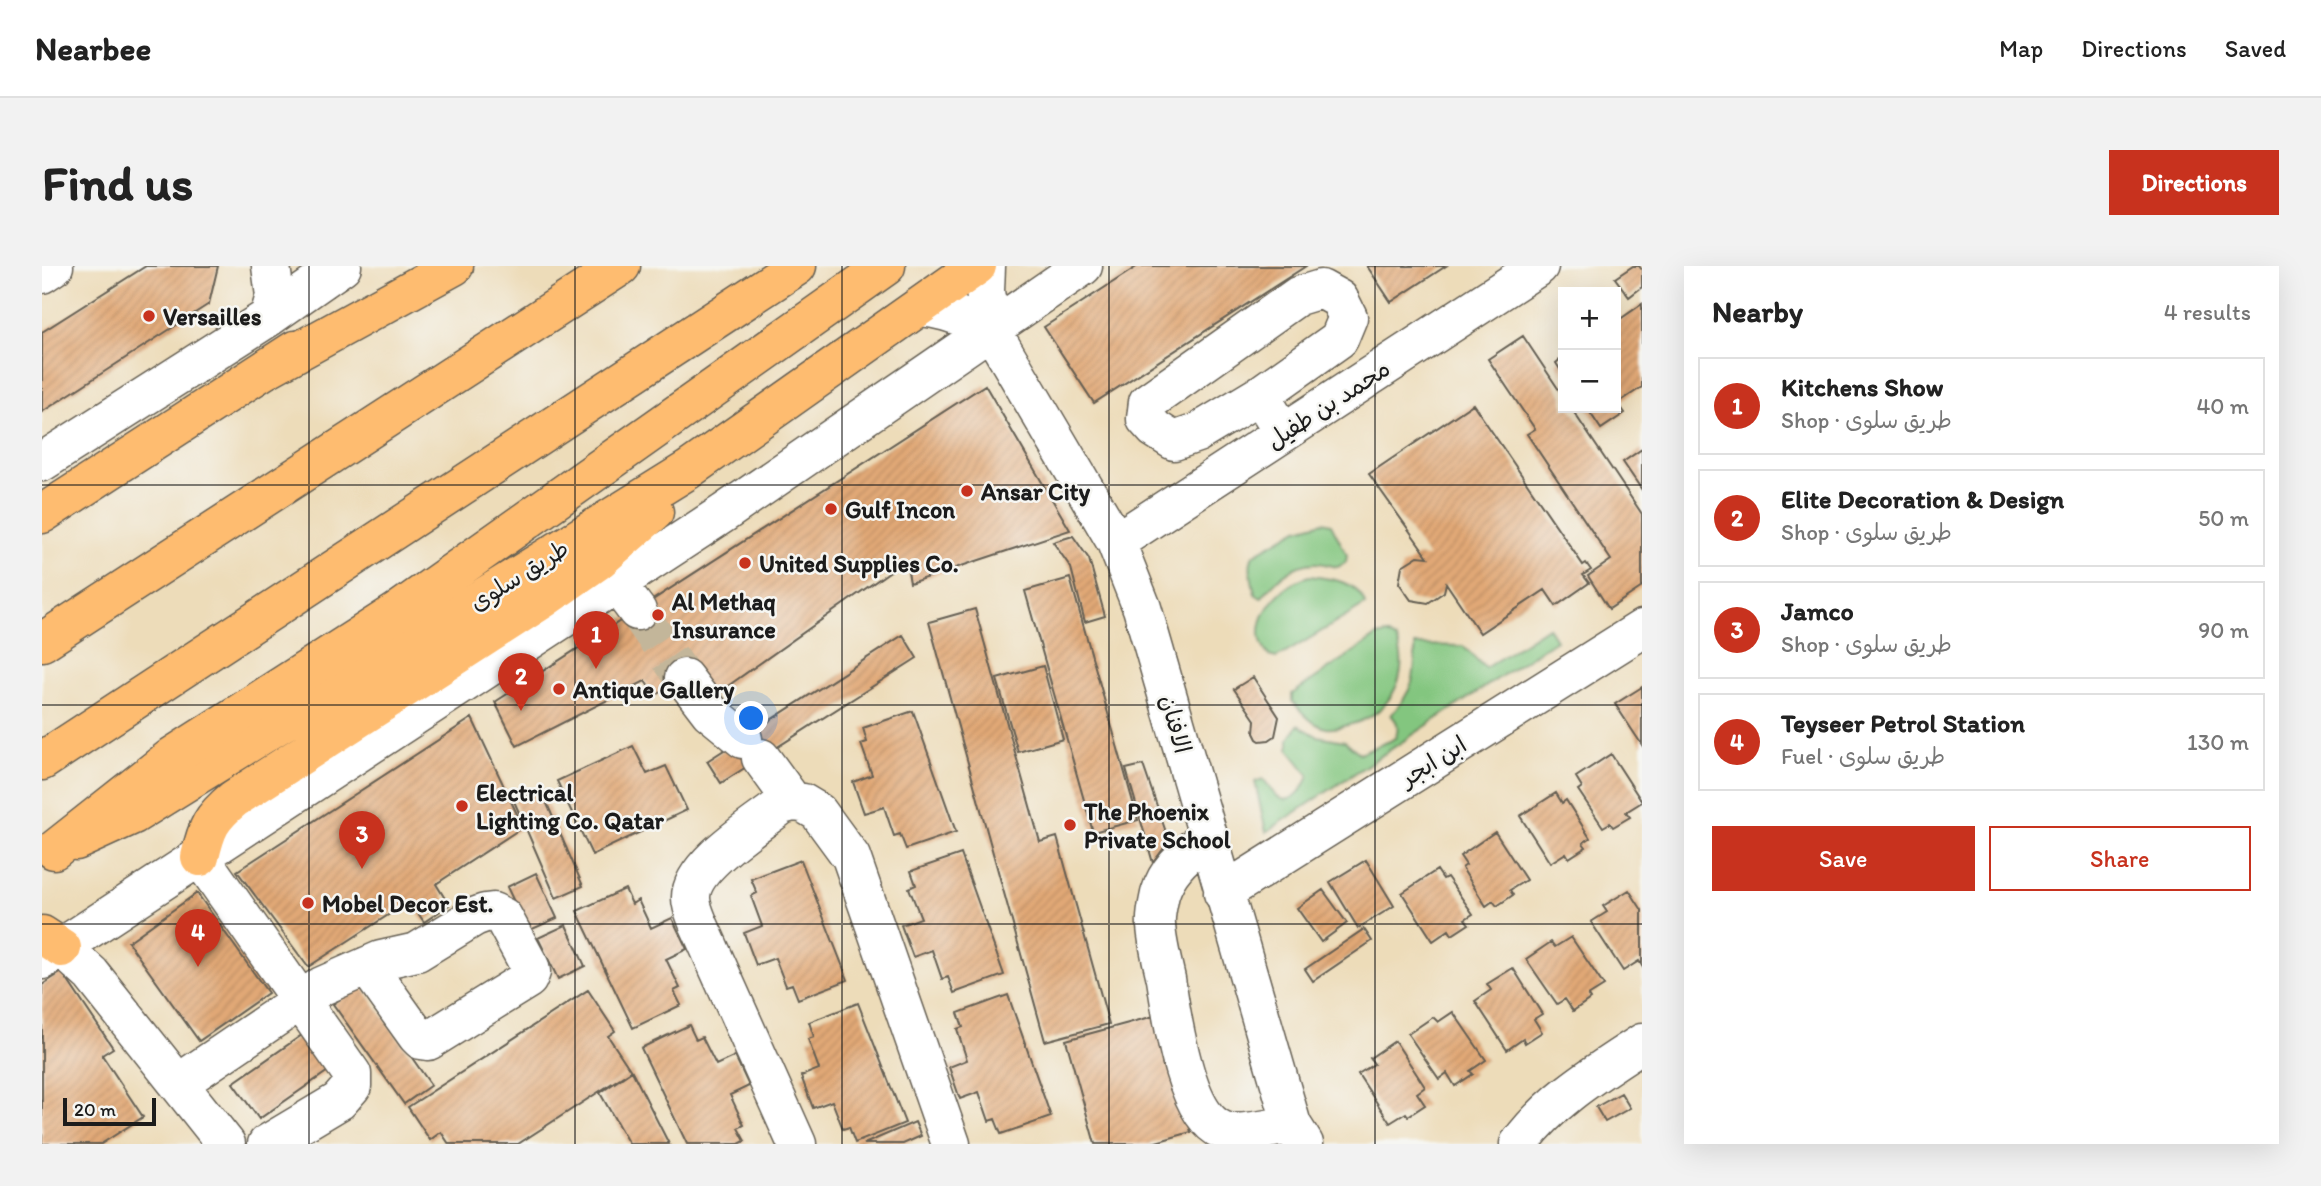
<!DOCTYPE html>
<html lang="en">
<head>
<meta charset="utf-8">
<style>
  :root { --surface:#fff; --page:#f2f2f2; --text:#222; --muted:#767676; --line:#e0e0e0; --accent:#c8321e }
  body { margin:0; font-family:Itim,"Playpen Sans Arabic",sans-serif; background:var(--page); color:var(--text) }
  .controls { position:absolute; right:21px; top:21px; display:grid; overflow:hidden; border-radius:0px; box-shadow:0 7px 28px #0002 }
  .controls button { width:63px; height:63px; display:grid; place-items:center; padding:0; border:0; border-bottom:2px solid var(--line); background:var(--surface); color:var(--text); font:35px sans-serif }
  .scale { position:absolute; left:21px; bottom:18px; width:93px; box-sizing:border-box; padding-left:7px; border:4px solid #1c1c1c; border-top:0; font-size:19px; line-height:24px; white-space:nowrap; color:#1c1c1c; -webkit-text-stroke:5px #f6f6f2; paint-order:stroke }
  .you { position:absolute; left:710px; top:453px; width:24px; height:24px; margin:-18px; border:5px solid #fff; border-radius:50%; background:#1a73e8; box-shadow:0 0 0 10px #1a73e833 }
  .badge { display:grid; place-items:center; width:46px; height:46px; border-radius:50%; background:var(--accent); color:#fff; font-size:23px; font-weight:700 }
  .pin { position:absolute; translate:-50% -58px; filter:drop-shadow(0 2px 4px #0008) }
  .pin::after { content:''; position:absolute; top:37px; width:24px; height:21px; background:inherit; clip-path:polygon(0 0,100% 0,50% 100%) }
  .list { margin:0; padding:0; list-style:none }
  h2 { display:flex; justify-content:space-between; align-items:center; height:91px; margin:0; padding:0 28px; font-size:30px }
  h2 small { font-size:23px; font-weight:400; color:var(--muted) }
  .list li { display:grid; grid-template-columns:46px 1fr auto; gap:21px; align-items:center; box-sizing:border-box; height:98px; margin:0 14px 14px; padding:0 14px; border:2px solid var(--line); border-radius:0px }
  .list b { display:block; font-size:26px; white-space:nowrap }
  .list p { margin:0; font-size:23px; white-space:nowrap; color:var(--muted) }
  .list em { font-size:23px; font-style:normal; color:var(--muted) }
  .actions { display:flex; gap:14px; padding:21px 28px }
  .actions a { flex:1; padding:16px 0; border:2px solid var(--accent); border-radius:0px; text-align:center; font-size:24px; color:var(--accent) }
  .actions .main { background:var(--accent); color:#fff }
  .map { position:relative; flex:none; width:1600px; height:878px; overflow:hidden; border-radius:0px }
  header { display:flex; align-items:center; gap:42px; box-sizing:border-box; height:98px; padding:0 35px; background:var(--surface); border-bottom:2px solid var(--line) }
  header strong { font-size:33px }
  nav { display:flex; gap:38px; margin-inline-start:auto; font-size:24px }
  .intro { display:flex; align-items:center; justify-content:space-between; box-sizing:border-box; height:168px; padding:0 42px }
  h1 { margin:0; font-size:49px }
  .button { padding:18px 32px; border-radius:0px; background:var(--accent); color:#fff; font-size:24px; font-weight:700 }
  main { display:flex; gap:42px; padding:0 42px }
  aside { flex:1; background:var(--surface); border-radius:0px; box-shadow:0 7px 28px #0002 }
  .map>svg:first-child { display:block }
</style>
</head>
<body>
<header>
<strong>Nearbee</strong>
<nav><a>Map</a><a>Directions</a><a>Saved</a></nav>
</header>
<div class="intro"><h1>Find us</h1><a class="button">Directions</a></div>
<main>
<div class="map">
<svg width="1600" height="878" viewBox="0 0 1600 878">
  <defs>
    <pattern id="building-hatch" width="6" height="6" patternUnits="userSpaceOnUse" patternTransform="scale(1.75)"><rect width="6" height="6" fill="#e1a876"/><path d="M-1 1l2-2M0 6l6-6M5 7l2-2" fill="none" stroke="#c09066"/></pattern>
  </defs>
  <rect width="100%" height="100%" fill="#f6f6f2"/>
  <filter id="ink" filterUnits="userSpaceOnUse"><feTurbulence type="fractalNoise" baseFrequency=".0143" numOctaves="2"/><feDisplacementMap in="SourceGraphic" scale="14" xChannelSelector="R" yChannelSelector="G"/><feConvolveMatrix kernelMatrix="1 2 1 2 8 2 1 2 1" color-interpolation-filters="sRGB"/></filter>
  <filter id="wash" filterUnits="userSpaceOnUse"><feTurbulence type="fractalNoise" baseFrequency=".00686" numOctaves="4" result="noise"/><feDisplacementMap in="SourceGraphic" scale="28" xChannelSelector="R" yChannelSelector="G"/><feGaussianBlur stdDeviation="1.57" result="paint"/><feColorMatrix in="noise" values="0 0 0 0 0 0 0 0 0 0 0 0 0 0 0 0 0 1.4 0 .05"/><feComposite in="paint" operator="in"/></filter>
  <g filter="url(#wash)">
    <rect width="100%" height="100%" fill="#eddcb9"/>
    <path fill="#83c67f" stroke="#50714e" stroke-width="2" d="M 1281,256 L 1289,258 L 1305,289 L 1304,296 L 1296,301 C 1288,300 1282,297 1274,297 C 1250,297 1233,315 1219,332 L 1213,328 C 1211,316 1205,300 1211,289 L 1256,263 Z
      M 1267,310 C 1288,312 1317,315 1323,339 L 1240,389 L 1234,392 L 1227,390 C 1201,360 1236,319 1267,310 Z
      M 1506,361 L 1514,374 L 1224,566 L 1213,516 L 1221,513 C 1226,518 1230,526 1235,530 C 1249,542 1264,520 1267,509 L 1247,484 L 1247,473 L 1256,459 L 1275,470 L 1303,475 L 1317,487 L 1348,475 L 1354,471 C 1357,461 1356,456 1349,449 C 1371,425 1374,411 1373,379 L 1421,380 L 1443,402 Z
      M 1345,368 L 1355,374 C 1369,410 1347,448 1310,458 C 1303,460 1292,463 1284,462 C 1270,459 1259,445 1250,435 L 1250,428 L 1335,370 Z"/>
    <g id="blocks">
      <path fill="url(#building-hatch)" d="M 104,0 L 176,0 L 167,38 L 0,146 L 0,66 Z
        M 1096,0 L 1264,0 L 1052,137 L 1002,61 Z
        M 1325,0 L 1404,0 L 1349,36 Z
        M 1591,0 L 1597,0 L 1600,4 L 1600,21 L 1587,31 L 1573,12 Z
        M 1600,38 L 1600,121 L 1576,137 L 1583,147 L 1559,163 L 1545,142 L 1574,142 L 1574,56 Z
        M 1481,70 L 1521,130 L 1521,142 L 1529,142 L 1600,248 L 1600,321 L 1567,343 L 1546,310 L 1569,294 L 1485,168 L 1493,163 L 1446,93 Z
        M 1521,91 L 1521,108 L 1514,97 Z
        M 943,119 L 1028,264 L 868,317 L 864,294 L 666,434 L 642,412 L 613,430 L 603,415 L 475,480 L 453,436 Z
        M 1431,138 L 1541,299 L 1544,297 L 1549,304 L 1541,309 L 1547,317 L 1514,340 L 1503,324 L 1438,367 L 1404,317 L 1402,326 L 1386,337 L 1369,334 L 1357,317 L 1360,300 L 1376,290 L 1386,291 L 1327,208 Z
        M 1600,183 L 1600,224 L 1581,196 Z
        M 1031,270 L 1047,293 L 1063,350 L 1043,356 L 1029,302 L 1011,276 Z
        M 1028,312 L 1096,554 L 1051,566 L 983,325 Z
        M 933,343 L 998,576 L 1015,571 L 1067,758 L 1003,775 L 887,356 Z
        M 861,369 L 875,392 L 679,517 L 665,495 Z
        M 1001,400 L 1021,473 L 976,486 L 955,413 Z
        M 1211,411 L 1237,451 L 1233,470 L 1227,474 L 1218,475 L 1215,473 L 1212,467 L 1213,454 L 1192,423 Z
        M 1600,421 L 1600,479 L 1573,438 Z
        M 871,445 L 914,566 L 864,583 L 858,568 L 852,570 L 842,541 L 822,547 L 811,516 L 830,509 L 819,478 L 825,476 L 821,462 Z
        M 430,452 L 481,561 L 394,618 L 407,639 L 382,656 L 368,635 L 266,701 L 195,605 Z
        M 591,480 L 605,508 L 624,500 L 645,544 L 550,589 L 515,515 Z
        M 1569,488 L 1600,536 L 1584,546 L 1588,551 L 1571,561 L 1568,557 L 1561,561 L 1536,524 L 1540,521 L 1534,511 Z
        M 1101,499 L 1127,575 L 1111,597 L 1084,503 Z
        M 499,524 L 541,620 L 514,632 L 472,535 Z
        M 1514,527 L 1520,537 L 1524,534 L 1548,572 L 1541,577 L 1544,581 L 1527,592 L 1524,587 L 1508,597 L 1478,550 Z
        M 1453,566 L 1484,614 L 1468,624 L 1471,629 L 1455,640 L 1451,635 L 1444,640 L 1420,602 L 1424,599 L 1418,590 Z
        M 919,588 L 962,709 L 912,727 L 906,711 L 900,713 L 890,684 L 871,691 L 859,659 L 879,652 L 867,622 L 874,619 L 869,605 Z
        M 759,594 L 806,714 L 756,733 L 750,718 L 744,720 L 733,692 L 714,699 L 702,667 L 720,660 L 709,630 L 715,627 L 709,613 Z
        M 1324,594 L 1352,640 L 1316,662 L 1288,616 Z
        M 1395,604 L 1401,613 L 1405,611 L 1431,648 L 1423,653 L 1427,658 L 1410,669 L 1407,664 L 1391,675 L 1360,627 Z
        M 494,607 L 515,652 L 486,665 L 465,621 Z
        M 583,623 L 590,638 L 596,634 L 609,662 L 630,652 L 645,683 L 624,693 L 638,722 L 632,725 L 639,739 L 591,762 L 535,645 Z
        M 1281,624 L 1305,657 L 1279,676 L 1255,642 Z
        M 1587,624 L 1600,644 L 1600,700 L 1597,695 L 1581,705 L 1549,656 L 1565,646 L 1561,640 Z
        M 155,627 L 226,727 L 157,775 L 86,676 Z
        M 524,659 L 543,700 L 516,713 L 496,672 Z
        M 1322,663 L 1330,675 L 1271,715 L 1263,703 Z
        M 1529,671 L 1562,720 L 1546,730 L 1548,733 L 1531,745 L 1523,733 L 1515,738 L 1484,693 L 1509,676 L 1513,681 Z
        M 1471,702 L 1500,748 L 1492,753 L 1500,766 L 1483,777 L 1481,773 L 1465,784 L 1433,735 L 1449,724 L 1445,718 Z
        M 20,706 L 71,782 L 60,789 L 101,851 L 59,878 L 0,878 L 0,719 Z
        M 319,719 L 389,819 L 362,838 L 291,738 Z
        M 546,724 L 573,765 L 566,770 L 589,805 L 476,878 L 407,878 L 399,866 L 388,874 L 366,841 Z
        M 966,729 L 1009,851 L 959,868 L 953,853 L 947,855 L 937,826 L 918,833 L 907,801 L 925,794 L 915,763 L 921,761 L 916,747 Z
        M 816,737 L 863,857 L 813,877 L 807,861 L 801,863 L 790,835 L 771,842 L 759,810 L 777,803 L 766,773 L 772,771 L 767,756 Z
        M 1411,746 L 1444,794 L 1428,805 L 1431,808 L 1413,820 L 1405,807 L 1397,813 L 1366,768 L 1391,751 L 1396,756 Z
        M 1116,749 L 1149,866 L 1107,878 L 1053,878 L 1024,774 Z
        M 647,759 L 654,774 L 660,771 L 674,799 L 693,790 L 707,820 L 688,829 L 702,859 L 696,862 L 703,875 L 697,878 L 645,878 L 599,782 Z
        M 260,769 L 286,805 L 217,853 L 191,817 Z
        M 1353,775 L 1383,821 L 1375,827 L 1383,839 L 1366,850 L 1364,847 L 1348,857 L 1316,808 L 1332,798 L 1328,792 Z
        M 590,805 L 627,878 L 587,878 L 558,827 Z
        M 1579,827 L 1588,842 L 1563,856 L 1554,841 Z
        M 873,856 L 879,870 L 861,878 L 822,878 Z"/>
    </g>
  </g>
  <g filter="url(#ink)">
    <use href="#blocks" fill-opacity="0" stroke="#655f53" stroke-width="2"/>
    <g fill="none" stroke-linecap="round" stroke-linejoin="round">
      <path stroke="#c3b69a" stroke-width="38" stroke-dasharray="38 19" stroke-linecap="butt" d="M 595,345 L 642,412"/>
      <defs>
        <path id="minor" d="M 944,0 L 943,25 L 948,62 L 1074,276 L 1100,342 L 1250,859 L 1262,878
          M 0,8 L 12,0
          M 879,41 C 905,43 924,54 948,62
          M 227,51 L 233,30 L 229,0
          M 1218,129 L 1155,167 L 1132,175 L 1113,163 L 1104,153 L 1106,136 L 1256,30 L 1279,23 L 1297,33 L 1306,51 L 1297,73 L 1218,129 L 1241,167
          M 0,196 L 227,51 L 300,0
          M 1074,276 L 1497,0
          M 574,317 L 595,345
          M 642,412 L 668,446 L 701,473
          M 719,492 L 751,536
          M 1165,571 C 1145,588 1126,601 1118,628 C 1116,638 1113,649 1114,659 C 1115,677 1120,695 1124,713 C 1130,750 1142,848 1180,864 C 1195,871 1233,861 1250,859
          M 158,591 L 310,808 L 310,820 L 297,835 L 225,878
          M 1181,627 L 1600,363
          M 20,682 L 49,708 L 184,878
          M 0,694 L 682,247 L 1041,0
          M 137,817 L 280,720 L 339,694 L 375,686 L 432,651 L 443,647 L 451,646 L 461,651 L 488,701 L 489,706 L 486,713 L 386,775 L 379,774 L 375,770 L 325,700
          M 755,878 L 657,659 C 654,651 649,641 649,632 C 648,599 716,558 740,539 L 751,536 L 761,537 L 776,546 L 809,591 L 909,878
          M 1477,878 C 1509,834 1556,806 1600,777"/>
        <path id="major" d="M 0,248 L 253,84
          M 34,575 L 91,549 L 646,204 L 935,0
          M 158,591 C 165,561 169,552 192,533 L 503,332 L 556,295 L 612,246
          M 0,669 L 20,682"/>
        <path id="highway" d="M 226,102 L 412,0
          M 0,376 L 579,0
          M 0,495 L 755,0
          M 12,584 L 131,490 L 355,346 L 844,0"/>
      </defs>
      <use href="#minor" stroke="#655f53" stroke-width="41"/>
      <use href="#major" stroke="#655f53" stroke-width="41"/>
      <use href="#highway" stroke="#655f53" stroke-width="41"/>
      <use href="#minor" stroke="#fff" stroke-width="38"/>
      <use href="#major" stroke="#febc70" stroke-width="38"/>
      <use href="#highway" stroke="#febc70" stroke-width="38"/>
    </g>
  </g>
  <path fill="none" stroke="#1c1c1c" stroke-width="2" stroke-opacity="0.55" d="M 267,0 L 267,878M 533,0 L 533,878M 800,0 L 800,878M 1067,0 L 1067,878M 1333,0 L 1333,878M 0,219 L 1600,219M 0,439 L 1600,439M 0,658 L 1600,658"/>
  <g fill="#c8321e" stroke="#f6f6f2" stroke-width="2.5">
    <circle cx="107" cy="50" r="7"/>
    <circle cx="925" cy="225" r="7"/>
    <circle cx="789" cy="243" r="7"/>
    <circle cx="703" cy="297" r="7"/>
    <circle cx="616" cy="349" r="7"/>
    <circle cx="517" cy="423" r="7"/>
    <circle cx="420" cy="540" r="7"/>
    <circle cx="1028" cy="559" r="7"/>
    <circle cx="266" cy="637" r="7"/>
  </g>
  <g text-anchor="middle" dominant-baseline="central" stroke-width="5" stroke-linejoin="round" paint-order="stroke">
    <g font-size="24" font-weight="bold" fill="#1c1c1c" stroke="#f6f6f2" text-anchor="start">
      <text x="121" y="50">Versailles</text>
      <text x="939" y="225">Ansar City</text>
      <text x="803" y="243">Gulf Incon</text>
      <text x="717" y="297">United Supplies Co.</text>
      <text x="630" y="335">Al Methaq<tspan x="630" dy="28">Insurance</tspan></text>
      <text x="531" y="423">Antique Gallery</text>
      <text x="434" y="526">Electrical<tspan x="434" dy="28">Lighting Co. Qatar</tspan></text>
      <text x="1042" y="545">The Phoenix<tspan x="1042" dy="28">Private School</tspan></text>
      <text x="280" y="637">Mobel Decor Est.</text>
    </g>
    <g font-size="24" fill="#1c1c1c" stroke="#f6f6f2">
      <text transform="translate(1286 138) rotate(-33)">محمد بن طفيل</text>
      <text transform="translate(477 309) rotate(-32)">طريق سلوى</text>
      <text transform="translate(1134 458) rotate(75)">الافنان</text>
      <text transform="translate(1391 495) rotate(-32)">ابن ابجر</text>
    </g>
  </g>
</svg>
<div class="controls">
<button>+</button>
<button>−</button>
</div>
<div class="scale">20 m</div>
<div class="you"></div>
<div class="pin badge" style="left:554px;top:403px">1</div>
<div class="pin badge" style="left:479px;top:445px">2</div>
<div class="pin badge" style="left:320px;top:603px">3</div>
<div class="pin badge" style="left:156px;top:701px">4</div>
</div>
<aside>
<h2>Nearby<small>4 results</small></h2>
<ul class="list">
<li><span class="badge">1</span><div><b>Kitchens Show</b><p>Shop · طريق سلوى</p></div><em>40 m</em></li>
<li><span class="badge">2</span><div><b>Elite Decoration &amp; Design</b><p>Shop · طريق سلوى</p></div><em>50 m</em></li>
<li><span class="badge">3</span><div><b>Jamco</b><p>Shop · طريق سلوى</p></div><em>90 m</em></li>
<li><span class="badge">4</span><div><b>Teyseer Petrol Station</b><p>Fuel · طريق سلوى</p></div><em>130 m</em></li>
</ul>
<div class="actions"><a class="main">Save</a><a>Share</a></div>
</aside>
</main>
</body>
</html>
